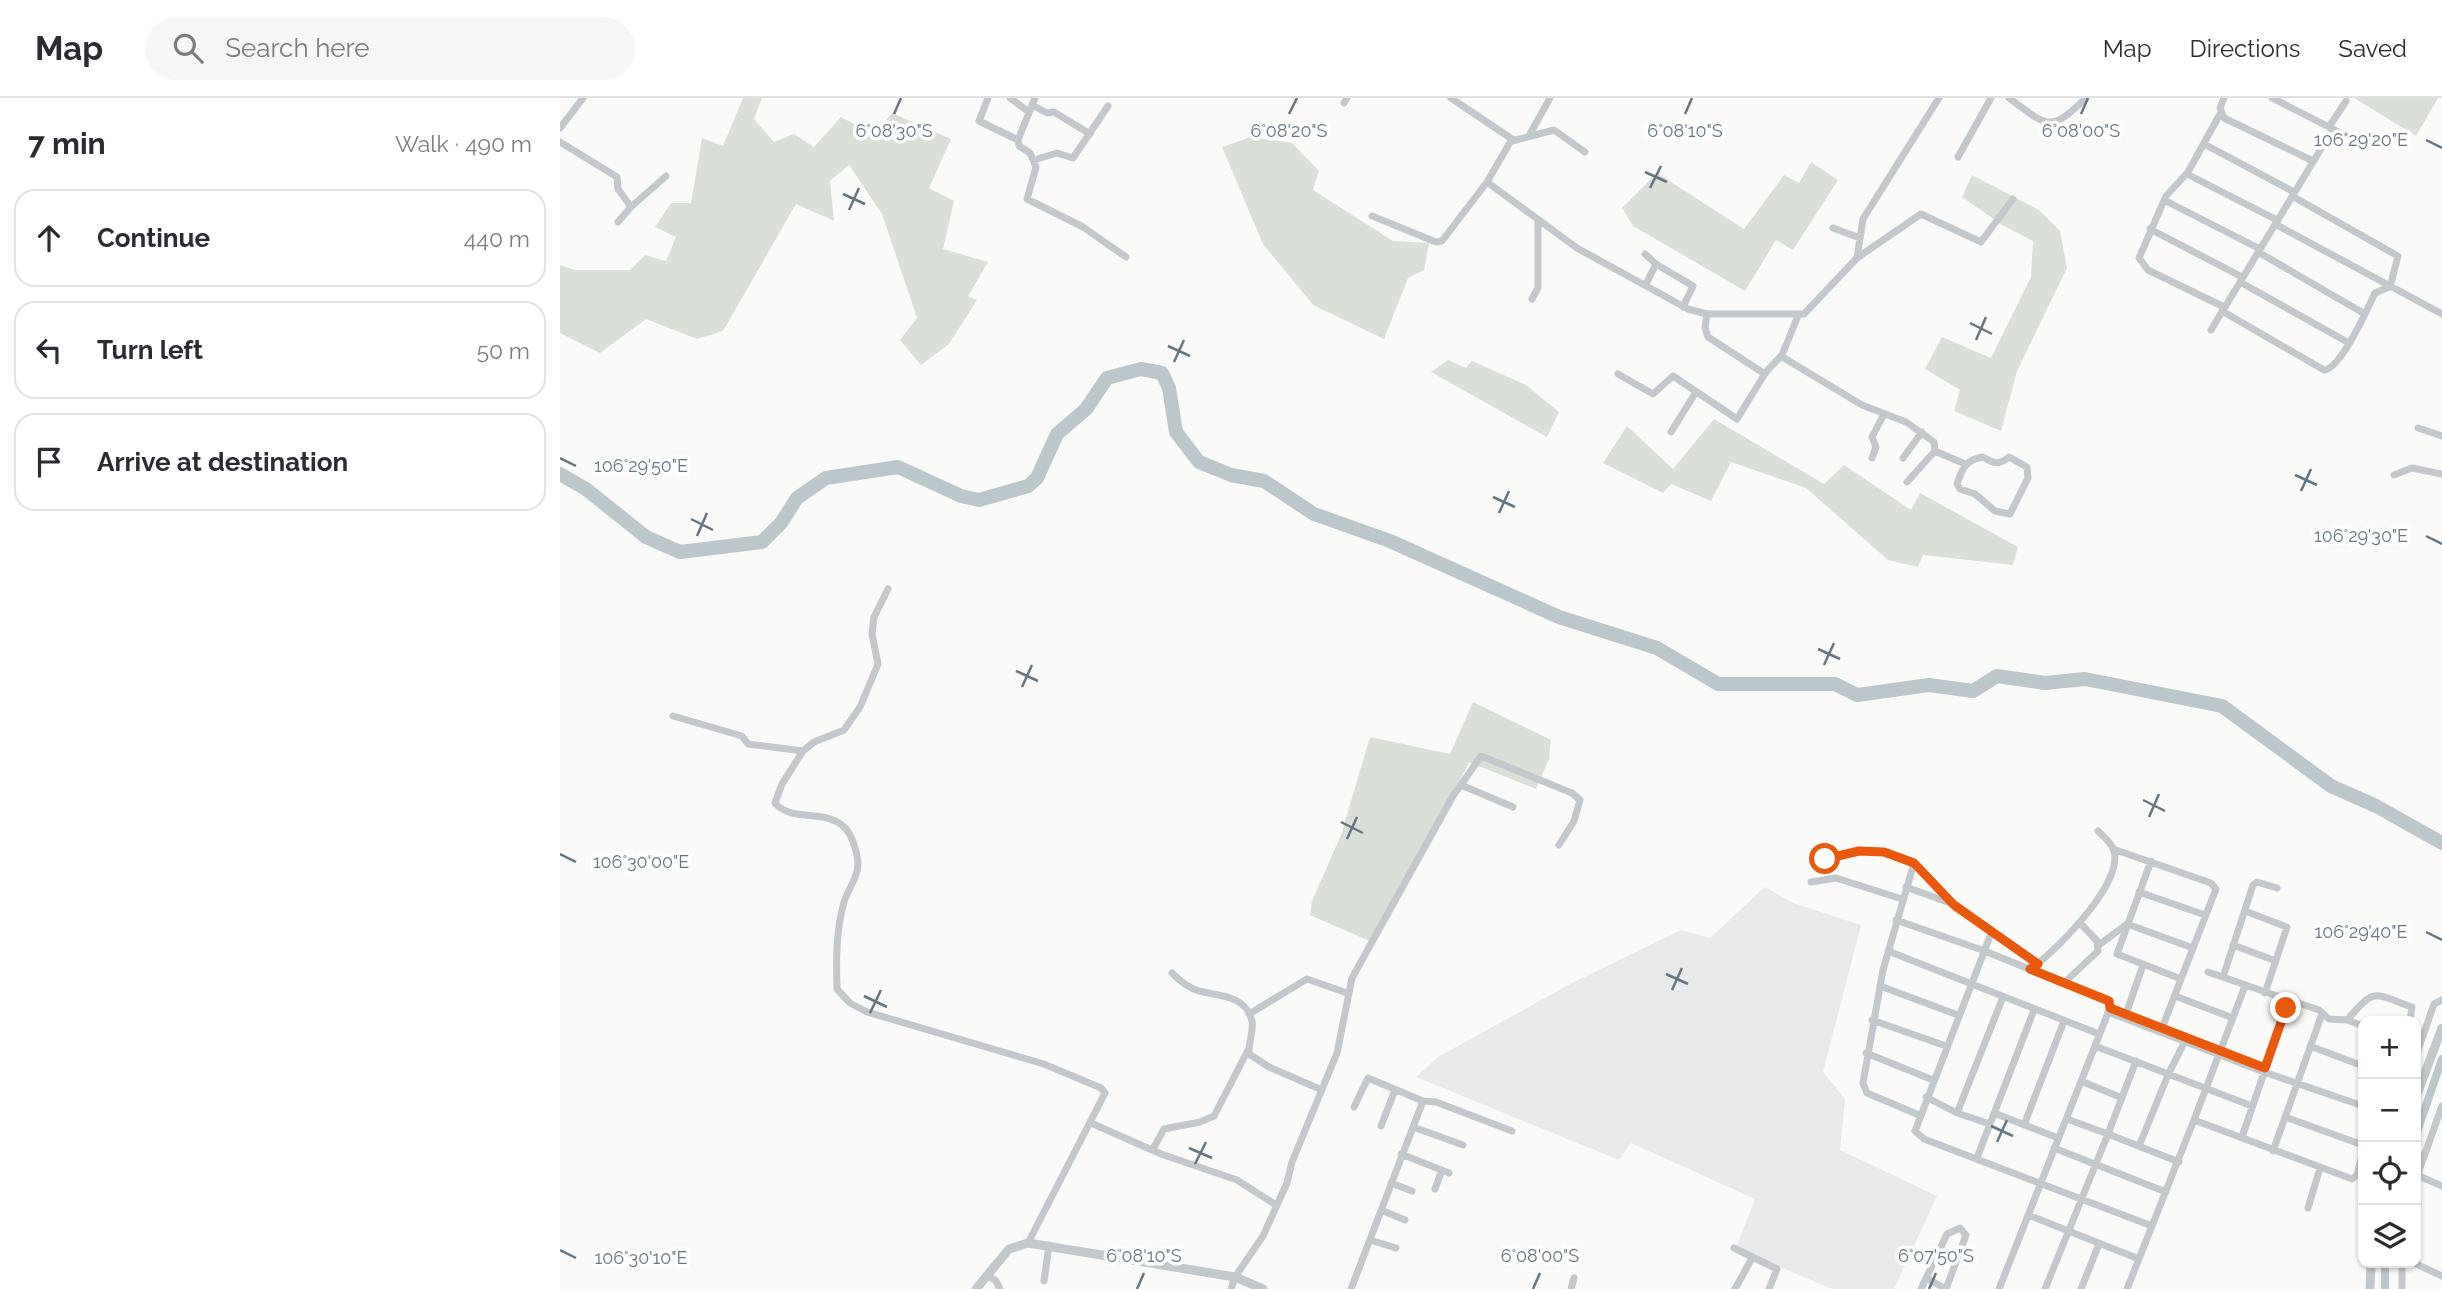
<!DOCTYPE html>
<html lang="en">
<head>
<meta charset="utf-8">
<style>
  :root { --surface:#fff; --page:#f7f7f7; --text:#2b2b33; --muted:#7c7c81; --line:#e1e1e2 }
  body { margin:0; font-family:Raleway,sans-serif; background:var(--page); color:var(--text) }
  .controls { position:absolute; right:21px; bottom:21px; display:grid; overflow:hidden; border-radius:14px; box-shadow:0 2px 5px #0004 }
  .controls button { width:63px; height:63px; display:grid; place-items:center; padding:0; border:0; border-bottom:2px solid var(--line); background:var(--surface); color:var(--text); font:35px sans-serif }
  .stop { position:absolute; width:21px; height:21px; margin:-16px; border:5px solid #ea580c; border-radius:50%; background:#fff }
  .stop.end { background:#ea580c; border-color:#fff; box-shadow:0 2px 7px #0008 }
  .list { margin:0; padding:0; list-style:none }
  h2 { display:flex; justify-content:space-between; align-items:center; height:91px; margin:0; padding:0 28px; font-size:30px }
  h2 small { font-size:23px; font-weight:400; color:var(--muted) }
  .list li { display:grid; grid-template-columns:46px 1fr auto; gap:21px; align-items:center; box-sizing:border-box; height:98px; margin:0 14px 14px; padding:0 14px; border:2px solid var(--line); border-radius:21px }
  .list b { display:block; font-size:26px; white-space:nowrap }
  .list em { font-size:23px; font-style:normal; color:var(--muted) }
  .icon { flex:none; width:38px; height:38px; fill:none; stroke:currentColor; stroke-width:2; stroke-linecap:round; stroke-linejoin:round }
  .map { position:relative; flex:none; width:1882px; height:1191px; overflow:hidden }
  header { display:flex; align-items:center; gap:42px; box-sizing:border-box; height:98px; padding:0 35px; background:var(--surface); border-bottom:2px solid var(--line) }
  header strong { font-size:33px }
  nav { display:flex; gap:38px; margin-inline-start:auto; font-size:24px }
  .search { width:490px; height:63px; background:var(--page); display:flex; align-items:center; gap:18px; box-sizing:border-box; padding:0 24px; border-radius:38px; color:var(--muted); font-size:26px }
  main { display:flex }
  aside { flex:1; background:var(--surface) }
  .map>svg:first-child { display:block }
</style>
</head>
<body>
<header>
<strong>Map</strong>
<div class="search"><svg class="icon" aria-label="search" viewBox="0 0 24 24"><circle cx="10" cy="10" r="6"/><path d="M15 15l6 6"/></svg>Search here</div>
<nav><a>Map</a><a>Directions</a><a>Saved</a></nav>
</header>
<main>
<aside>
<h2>7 min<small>Walk · 490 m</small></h2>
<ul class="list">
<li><svg class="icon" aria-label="ahead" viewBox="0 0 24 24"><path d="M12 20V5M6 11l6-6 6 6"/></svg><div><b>Continue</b></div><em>440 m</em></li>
<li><svg class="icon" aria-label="left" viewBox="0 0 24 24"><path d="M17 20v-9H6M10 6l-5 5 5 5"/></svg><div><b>Turn left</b></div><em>50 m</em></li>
<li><svg class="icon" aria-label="arrive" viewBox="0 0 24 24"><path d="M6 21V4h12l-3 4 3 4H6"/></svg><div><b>Arrive at destination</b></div></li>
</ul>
</aside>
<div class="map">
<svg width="1882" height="1191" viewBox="0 0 1882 1191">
  <rect width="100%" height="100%" fill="#fafaf8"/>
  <path fill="#e8e9e9" d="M 1205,789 L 1233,805 L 1301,827 L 1263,974 L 1285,1001 L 1280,1052 L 1377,1098 L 1334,1191 L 1272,1191 L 1176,1150 L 1195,1101 L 1071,1045 L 1059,1062 L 856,979 L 878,959 L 1014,884 L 1121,832 L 1150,840 Z"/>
  <path fill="#dadfd7" d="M 183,0 L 202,0 L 194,21 L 214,44 L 234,36 L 254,49 L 281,19 L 314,37 L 332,15 L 391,41 L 369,90 L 394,103 L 383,151 L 428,164 L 408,198 L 417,202 L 389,246 L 361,267 L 340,242 L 357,220 L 322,116 L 289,67 L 270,83 L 274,123 L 236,106 L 163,233 L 137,241 L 86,221 L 40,255 L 0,235 L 0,167 L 15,172 L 70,172 L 85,157 L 106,163 L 116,139 L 95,129 L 111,105 L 131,105 L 142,40 L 163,48 Z
    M 1794,0 L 1878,0 L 1856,38 Z
    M 691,39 L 732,45 L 759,73 L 753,92 L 833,143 L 869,145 L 864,172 L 848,180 L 824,241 L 753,207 L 703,146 L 662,49 Z
    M 1251,64 L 1278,82 L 1233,152 L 1216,142 L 1185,193 L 1073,128 L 1062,110 L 1097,75 L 1184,131 L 1224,77 L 1239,85 Z
    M 1412,77 L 1479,112 L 1500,133 L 1507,170 L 1457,273 L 1441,333 L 1394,313 L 1400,292 L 1365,271 L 1382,239 L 1431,260 L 1471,179 L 1473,143 L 1442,127 L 1402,99 Z
    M 888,262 L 906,270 L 912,263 L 966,287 L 999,314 L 987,339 L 871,274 Z
    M 1154,321 L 1264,386 L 1284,367 L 1351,412 L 1360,395 L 1458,449 L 1453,467 L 1363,457 L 1358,469 L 1328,462 L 1246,390 L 1171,364 L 1151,403 L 1111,386 L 1103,395 L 1043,365 L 1067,328 L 1113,371 Z
    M 913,604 L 991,642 L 989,661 L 976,691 L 909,664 L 863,758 L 814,845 L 750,817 L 752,803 L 781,737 L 810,639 L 890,656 Z"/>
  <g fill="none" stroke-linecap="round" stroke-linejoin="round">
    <path stroke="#bbc7cb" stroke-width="8" d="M 1856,1037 L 1882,961
      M 1825,1191 L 1825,1165"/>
    <path stroke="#bbc7cb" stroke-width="14" d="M 0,376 L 26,391 L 86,439 L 120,454 L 202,444 L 221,425 L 237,400 L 266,380 L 338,369 L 401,398 L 419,402 L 468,388 L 477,380 L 497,336 L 526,311 L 547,280 L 581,271 L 602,275 L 609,290 L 616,334 L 639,364 L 671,377 L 704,383 L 754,416 L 830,443 L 999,519 L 1097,550 L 1158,586 L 1275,586 L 1297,597 L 1369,587 L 1413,593 L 1437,578 L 1485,585 L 1525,581 L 1662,608 L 1771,688 L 1816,708 L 1882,745"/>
    <path stroke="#c3c8cc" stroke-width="7" d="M 428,0 L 419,23 L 458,42
      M 450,0 L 469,14
      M 475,0 L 458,42 L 459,48 L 470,55 L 476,69 L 467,101 L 523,129 L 566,159
      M 891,0 L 952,41 L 927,84 L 1017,150 L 1128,211 L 1147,216 L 1244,216 L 1297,160 L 1303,121 L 1379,0
      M 1449,0 C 1488,29 1490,35 1526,0
      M 1664,0 L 1660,10 L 1664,20 L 1753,63
      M 784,5 L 787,0
      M 472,7 L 487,15 L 494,14 L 530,36
      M 1660,16 L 1628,74 L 1606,98 L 1579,160 L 1588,172 L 1664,209
      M 1769,29 L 1786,3
      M 0,30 L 23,0
      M 1773,31 L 1800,45
      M 970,36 L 990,0
      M 952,43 L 994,32 L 1025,54
      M 0,44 L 57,79 L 58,91 L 71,109 L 58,124
      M 1644,46 L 1734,94
      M 1398,59 L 1431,0
      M 474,62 L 497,55 L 513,60 L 548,8
      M 1627,76 L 1717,122
      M 1732,98 L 1838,158 L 1830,189
      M 1604,102 L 1700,151
      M 71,109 L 106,78
      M 812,118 L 876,144 L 882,143 L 927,84
      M 1715,126 L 1882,216
      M 1273,130 L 1300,140
      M 1590,131 L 1682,179
      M 1085,156 L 1096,166 L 1086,186
      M 1297,160 L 1361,116 L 1421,144 L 1453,101
      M 1096,166 L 1133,188 L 1123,209
      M 1680,184 L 1789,245
      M 972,201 L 978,190 L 978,125
      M 1662,213 L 1764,272 C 1778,271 1798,230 1805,216 L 1698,154
      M 1147,216 L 1145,230 L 1148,239 L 1205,276
      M 1805,216 L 1815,195 L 1829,189
      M 1238,218 L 1222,257 L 1224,260 L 1302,307 L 1346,324 L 1374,344 L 1375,353 L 1347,384
      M 1651,232 L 1773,31 L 1712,0
      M 1058,276 L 1093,296 L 1113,278 L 1177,321 L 1206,274 L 1222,257
      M 1858,330 L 1882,338
      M 1111,334 L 1136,294
      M 1375,353 L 1405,366
      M 1423,359 C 1434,366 1439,367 1449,359 L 1467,369 L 1468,380 L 1450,416 L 1435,413 L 1415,396 L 1400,391 L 1397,386 C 1402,371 1406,361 1423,359 Z
      M 1312,360 L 1316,349 L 1312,339 L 1324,316
      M 1343,360 L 1362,334
      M 1834,377 L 1852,370 L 1882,376
      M 328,491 L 314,519 L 312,536 L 318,566 L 300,609 L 284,632 L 254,644 L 243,653 L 222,686 L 215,705 C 232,725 264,710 284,729 C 292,736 297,754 298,764 C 299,778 288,791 284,804 C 276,833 276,861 277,891 L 290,905 L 307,914 L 484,966 L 541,990 L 545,995 L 468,1145
      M 113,618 L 182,638 L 188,646 L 243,653
      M 901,687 L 921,658 L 1012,695 L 1020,702 L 1014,723 L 999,747
      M 1553,751 L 1651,785 L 1656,791 L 1602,930
      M 1265,761 L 1299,753 L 1324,754 L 1354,765 L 1394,807 L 1478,866
      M 1591,763 L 1557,856 L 1621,881
      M 1354,765 L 1323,872 L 1303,985 L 1307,995 L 1359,1017
      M 1251,784 L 1276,780 L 1342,801
      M 1346,789 L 1390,805
      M 1579,794 L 1645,817
      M 1685,813 L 1727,829 L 1705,895
      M 1336,822 L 1422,852 L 1549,903 L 1550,910 L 1439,1191
      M 1432,833 L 1355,1033 L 1364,1041 L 1592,1128
      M 1539,847 L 1567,826 L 1633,850
      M 1673,847 L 1716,863
      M 1328,853 L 1539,936
      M 1476,867 C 1498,850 1567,782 1553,750 C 1550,744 1543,738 1538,733
      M 1648,874 L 1729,902 L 1682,1039
      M 612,875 C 620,883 628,890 639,893 C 659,898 686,897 692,923 C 694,934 688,945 689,956 L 709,969 L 762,992
      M 1663,879 L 1693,787 L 1697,784 L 1717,790
      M 1505,884 L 1538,853 L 1537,843 L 1520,825
      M 1320,888 L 1398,917
      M 1685,888 L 1634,1022 L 1792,1081 L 1797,1077 L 1803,1054
      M 1615,898 L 1673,920
      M 1729,902 L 1759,912 L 1769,921 L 1787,922 C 1816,889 1812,895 1852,909 L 1850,923
      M 1548,914 L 1704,974 L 1803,1008
      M 689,916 L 747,881 L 787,895
      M 1566,916 L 1583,867
      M 1312,922 L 1386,948
      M 1580,922 L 1680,960
      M 1787,922 L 1803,928
      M 1535,948 L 1692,1008
      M 1750,948 L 1803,968
      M 1306,955 L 1373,982
      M 1856,958 L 1874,906 L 1882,902
      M 1521,983 L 1562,1000
      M 1366,999 L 1397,1015 L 1430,1026 L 1417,1060
      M 794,1009 L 808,980 L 863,1003
      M 1397,1015 L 1443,899
      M 1434,1015 L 1498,1040
      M 1725,1019 L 1803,1047
      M 1507,1021 L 1548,1036 L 1576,963
      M 531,1025 L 601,1056 L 677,1082 L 716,1107
      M 1430,1026 L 1474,912
      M 1464,1027 L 1504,923
      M 821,1028 L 835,992
      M 853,1029 L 903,1047
      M 1579,1048 L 1608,977 L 1625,943
      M 1494,1050 L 1606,1094
      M 593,1051 L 604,1031 L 640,1024 L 654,1018 L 688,952
      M 1713,1053 L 1762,916
      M 841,1056 L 889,1075
      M 1857,1077 L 1882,1088
      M 1856,1081 L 1882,1008
      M 831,1085 L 852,1093
      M 875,1091 L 882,1072
      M 1748,1110 L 1760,1070
      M 821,1112 L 845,1122
      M 1468,1117 L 1579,1161
      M 810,1142 L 836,1150
      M 1174,1150 L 1217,1171 L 1209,1191
      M 1854,1165 L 1882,1178
      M 427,1177 L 436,1183 L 440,1191
      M 1366,1180 L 1386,1191
      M 484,1183 L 489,1147
      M 671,1191 L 675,1179 L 703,1138 L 727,1085 L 732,1064 L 777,955 L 792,880 L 893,698 L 901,687 L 953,709
      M 791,1191 L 863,1003 L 876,1004 L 952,1033
      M 1011,1191 L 1014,1180
      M 1175,1191 L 1192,1160
      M 1361,1191 L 1387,1136 L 1400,1130 L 1406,1137 L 1386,1191
      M 1485,1191 L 1548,1036 L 1619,1064
      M 1521,1191 L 1539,1146
      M 1567,1191 L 1634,1022
      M 1842,1191 L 1842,1165"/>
    <path stroke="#c3c8cc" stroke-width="9" d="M 1856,999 L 1882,930
      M 416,1191 L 449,1151 L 468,1145 L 675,1179 L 703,1191
      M 1810,1191 L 1811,1165"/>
  </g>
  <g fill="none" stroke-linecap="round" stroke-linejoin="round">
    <path stroke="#ea580c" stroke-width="9" d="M 1265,761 L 1299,753 L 1324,754 L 1354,765 L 1394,807 L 1478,866 L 1470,871 L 1549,903 L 1550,910 L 1705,970 L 1726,910"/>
  </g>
  <path fill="none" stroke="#657683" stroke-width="2.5" d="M 334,16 L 341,0M 729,16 L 737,0M 1125,16 L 1132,0M 1521,16 L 1528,0M 1866,42 L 1882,50M 1085,74 L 1107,84M 1090,90 L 1101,68M 283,96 L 305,106M 289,112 L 299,90M 1410,225 L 1432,236M 1416,242 L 1426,219M 608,248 L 630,258M 614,264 L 624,242M 0,360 L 16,368M 1735,377 L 1757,387M 1741,393 L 1751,371M 933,399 L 955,409M 939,415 L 949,393M 131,421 L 153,432M 137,438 L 147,415M 1866,438 L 1882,446M 1258,551 L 1280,561M 1264,567 L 1274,545M 456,573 L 478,583M 462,589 L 472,567M 1583,702 L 1605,713M 1589,719 L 1599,696M 781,724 L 803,735M 787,741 L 797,719M 0,756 L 16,764M 1866,834 L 1882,842M 1106,876 L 1128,886M 1112,892 L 1122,870M 304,898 L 327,909M 310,915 L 321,892M 1431,1028 L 1453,1038M 1437,1044 L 1447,1022M 629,1050 L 652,1060M 635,1066 L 646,1044M 0,1152 L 16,1160M 577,1191 L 584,1175M 973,1191 L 980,1175M 1369,1191 L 1376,1175"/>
  <g font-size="18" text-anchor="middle" fill="#657683" stroke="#fff" stroke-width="7" stroke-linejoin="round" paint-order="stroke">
    <text x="334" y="39">6°08'30"S</text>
    <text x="729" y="39">6°08'20"S</text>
    <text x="1125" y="39">6°08'10"S</text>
    <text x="1521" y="39">6°08'00"S</text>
    <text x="1801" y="48">106°29'20"E</text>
    <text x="81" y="374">106°29'50"E</text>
    <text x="1801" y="444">106°29'30"E</text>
    <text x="81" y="770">106°30'00"E</text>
    <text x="1801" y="840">106°29'40"E</text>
    <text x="584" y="1164">6°08'10"S</text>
    <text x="980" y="1164">6°08'00"S</text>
    <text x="1376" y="1164">6°07'50"S</text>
    <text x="81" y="1166">106°30'10"E</text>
  </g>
</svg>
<div class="controls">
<button>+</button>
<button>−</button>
<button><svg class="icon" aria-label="locate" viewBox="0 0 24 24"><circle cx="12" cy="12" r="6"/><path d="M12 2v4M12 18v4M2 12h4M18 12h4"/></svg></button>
<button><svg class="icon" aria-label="layers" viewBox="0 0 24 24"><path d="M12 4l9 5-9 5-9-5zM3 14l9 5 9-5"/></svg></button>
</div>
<div class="stop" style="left:1265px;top:761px"></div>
<div class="stop end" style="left:1726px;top:910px"></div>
</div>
</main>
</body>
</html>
